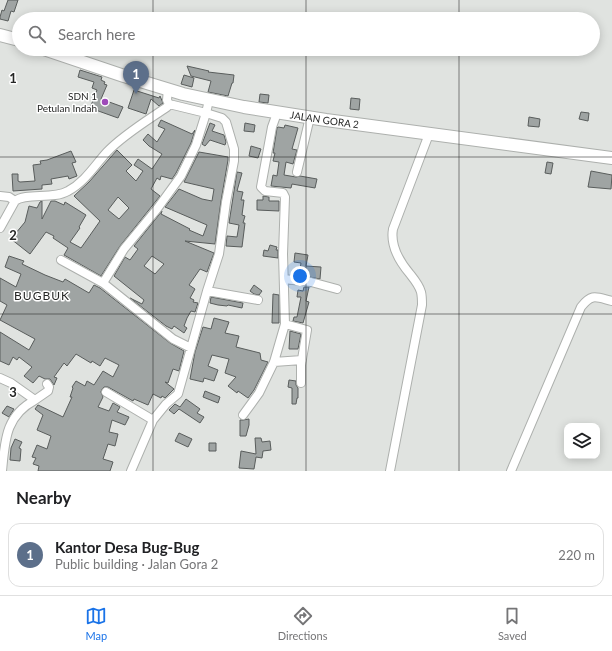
<!DOCTYPE html>
<html lang="en">
<head>
<meta charset="utf-8">
<style>
  :root { --surface:#fff; --page:#f2f2f2; --text:#202124; --muted:#757577; --line:#e0e0e0; --accent:#1a73e8 }
  body { margin:0; font-family:Lato,sans-serif; background:var(--page); color:var(--text) }
  .controls { position:absolute; right:12px; bottom:12px; display:grid; overflow:hidden; border-radius:8px; box-shadow:0 2px 10px #0003 }
  .controls button { width:36px; height:36px; display:grid; place-items:center; padding:0; border:0; border-bottom:1px solid var(--line); background:var(--surface); color:var(--text); font:20px sans-serif }
  .you { position:absolute; left:300px; top:276px; width:14px; height:14px; margin:-10px; border:3px solid #fff; border-radius:50%; background:#1a73e8; box-shadow:0 0 0 6px #1a73e833 }
  .badge { display:grid; place-items:center; width:26px; height:26px; border-radius:50%; background:var(--accent); color:#fff; font-size:13px; font-weight:700 }
  .pin { position:absolute; translate:-50% -33px; filter:drop-shadow(0 1px 2px #0008) }
  .pin::after { content:''; position:absolute; top:21px; width:14px; height:12px; background:inherit; clip-path:polygon(0 0,100% 0,50% 100%) }
  .list { margin:0; padding:0; list-style:none }
  h2 { display:flex; justify-content:space-between; align-items:center; height:52px; margin:0; padding:0 16px; font-size:17px }
  h2 small { font-size:13px; font-weight:400; color:var(--muted) }
  .list li { display:grid; grid-template-columns:26px 1fr auto; gap:12px; align-items:center; box-sizing:border-box; height:64px; margin:0 8px 8px; padding:0 8px; border:1px solid var(--line); border-radius:12px }
  .list b { display:block; font-size:15px; white-space:nowrap }
  .list p { margin:0; font-size:13px; white-space:nowrap; color:var(--muted) }
  .list em { font-size:13px; font-style:normal; color:var(--muted) }
  .icon { flex:none; width:22px; height:22px; fill:none; stroke:currentColor; stroke-width:2; stroke-linecap:round; stroke-linejoin:round }
  .map { position:relative; flex:none; width:612px; height:471px; overflow:hidden }
  .search { position:absolute; background:var(--surface); box-shadow:0 2px 10px #0003; left:12px; right:12px; top:12px; height:44px; display:flex; align-items:center; gap:10px; box-sizing:border-box; padding:0 14px; border-radius:22px; color:var(--muted); font-size:15px }
  .sheet { height:124px; background:var(--surface) }
  nav { display:flex; justify-content:space-around; align-items:center; box-sizing:border-box; height:56px; border-top:1px solid var(--line); background:var(--surface); font-size:11px; color:var(--muted) }
  nav a { display:grid; justify-items:center; gap:2px }
  nav .on { color:var(--accent) }
  .map>svg:first-child { display:block }
</style>
</head>
<body>
<div class="map">
<svg width="612" height="471" viewBox="0 0 612 471">
  <rect width="100%" height="100%" fill="#e0e3e0"/>
  <path fill="#9fa4a3" stroke="#595d5c" fill-rule="evenodd" d="M 8,0 L 18,0 L 14,12 L 11,11 L 8,21 L 0,19 L 0,17 L 2,10 L 4,11 Z
    M 187,66 L 209,71 L 208,72 L 234,75 L 233,83 L 232,83 L 228,96 L 208,92 L 211,81 L 191,76 Z
    M 80,70 L 102,77 L 101,80 L 105,82 L 104,84 L 107,85 L 101,99 L 123,107 L 118,118 L 90,108 L 97,90 L 92,88 L 94,82 L 78,77 Z
    M 184,75 L 194,78 L 192,87 L 181,84 Z
    M 134,90 L 159,98 L 160,96 L 163,103 L 159,106 L 151,99 L 146,114 L 128,108 Z
    M 260,94 L 269,95 L 268,103 L 259,102 Z
    M 351,98 L 360,99 L 359,110 L 350,109 Z
    M 581,112 L 589,113 L 588,121 L 579,119 Z
    M 529,117 L 540,119 L 539,127 L 528,126 Z
    M 161,120 L 192,134 L 195,130 L 191,143 L 176,173 L 172,179 L 161,176 L 160,180 L 157,178 L 151,189 L 160,196 L 120,246 L 101,276 L 64,255 L 68,248 L 53,238 L 54,236 L 46,232 L 30,254 L 11,239 L 25,222 L 29,206 L 37,208 L 40,202 L 42,201 L 42,219 L 51,201 L 55,201 L 64,205 L 65,202 L 86,215 L 79,227 L 80,228 L 70,242 L 81,248 L 100,221 L 74,196 L 89,182 L 117,150 L 132,165 L 126,171 L 136,181 L 143,171 L 134,165 L 138,159 L 152,169 L 162,154 L 149,146 L 143,140 L 148,134 L 157,142 L 165,129 L 158,126 ZM 118,197 L 129,208 L 119,219 L 108,210 Z
    M 210,123 L 215,125 L 212,131 L 224,135 L 226,142 L 225,145 L 210,140 L 205,146 L 202,144 Z
    M 245,123 L 255,125 L 254,132 L 244,131 Z
    M 285,125 L 298,128 L 292,149 L 297,150 L 293,164 L 286,162 L 284,175 L 296,177 L 300,176 L 317,179 L 315,188 L 292,184 L 291,188 L 271,186 L 273,175 L 277,176 L 279,162 L 273,161 L 275,153 L 273,153 L 277,128 L 278,127 L 284,128 Z
    M 251,146 L 261,149 L 258,158 L 249,156 Z
    M 71,151 L 76,162 L 72,163 L 77,176 L 69,179 L 68,176 L 51,179 L 52,184 L 42,185 L 42,189 L 13,191 L 12,174 L 18,174 L 18,181 L 20,182 L 35,181 L 33,165 L 41,164 L 40,161 L 47,160 Z
    M 199,152 L 228,157 L 228,160 L 221,201 L 215,244 L 185,241 L 214,253 L 207,272 L 200,269 L 189,285 L 195,289 L 190,298 L 194,300 L 193,302 L 198,303 L 195,312 L 191,311 L 187,318 L 184,326 L 187,328 L 184,333 L 174,326 L 172,329 L 166,326 L 130,298 L 142,304 L 144,300 L 114,276 L 125,257 L 130,260 L 138,249 L 134,246 L 162,211 L 161,214 L 190,229 L 189,230 L 203,236 L 207,225 L 165,207 L 179,189 L 202,199 L 212,201 L 214,189 L 184,182 ZM 152,256 L 164,264 L 155,274 L 144,266 Z
    M 547,162 L 553,163 L 551,174 L 545,173 Z
    M 591,171 L 612,175 L 611,189 L 588,187 Z
    M 237,172 L 242,173 L 237,191 L 243,192 L 241,200 L 244,200 L 242,215 L 245,216 L 243,223 L 245,223 L 242,247 L 226,246 L 227,236 L 237,237 L 239,225 L 229,223 Z
    M 263,196 L 269,197 L 269,201 L 279,201 L 279,211 L 257,210 L 257,200 L 263,200 Z
    M 270,245 L 277,247 L 276,250 L 278,250 L 278,258 L 263,256 L 264,250 L 268,251 Z
    M 295,253 L 308,255 L 306,266 L 321,267 L 320,279 L 299,275 L 301,263 L 294,262 Z
    M 9,256 L 24,261 L 22,264 L 45,275 L 63,282 L 65,279 L 89,293 L 94,285 L 100,288 L 170,343 L 184,351 L 179,371 L 173,369 L 168,383 L 165,382 L 174,389 L 165,398 L 162,396 L 161,398 L 153,394 L 148,405 L 134,399 L 133,401 L 108,387 L 104,387 L 102,389 L 101,392 L 103,397 L 98,407 L 109,411 L 113,403 L 120,407 L 117,412 L 129,417 L 125,425 L 112,420 L 109,432 L 118,434 L 115,446 L 108,444 L 103,459 L 113,462 L 110,471 L 38,471 L 39,466 L 33,464 L 36,458 L 32,457 L 37,445 L 47,449 L 51,436 L 37,430 L 43,415 L 35,409 L 38,405 L 63,417 L 72,397 L 70,397 L 73,388 L 72,387 L 76,381 L 85,386 L 87,381 L 94,385 L 103,371 L 113,377 L 119,365 L 105,358 L 100,366 L 92,361 L 91,363 L 76,354 L 67,366 L 64,363 L 54,377 L 57,378 L 54,385 L 50,379 L 45,379 L 39,376 L 33,383 L 24,376 L 32,367 L 19,357 L 17,360 L 13,357 L 9,365 L 0,361 L 0,332 L 29,350 L 35,339 L 0,320 L 7,305 L 0,301 L 0,278 L 16,287 L 21,274 L 5,267 Z
    M 254,285 L 262,291 L 259,295 L 254,294 L 250,291 Z
    M 304,287 L 309,287 L 306,301 L 309,302 L 303,323 L 293,321 L 294,317 L 297,317 L 301,297 L 297,297 L 298,290 L 303,291 Z
    M 273,294 L 279,295 L 279,323 L 272,323 Z
    M 211,297 L 243,303 L 242,308 L 228,305 L 227,306 L 218,305 L 210,303 Z
    M 214,318 L 229,322 L 225,333 L 239,336 L 236,347 L 260,353 L 261,360 L 268,362 L 254,390 L 248,398 L 238,391 L 237,393 L 228,386 L 236,377 L 225,373 L 229,359 L 212,355 L 208,366 L 218,370 L 214,381 L 204,378 L 203,382 L 190,379 L 195,352 L 203,327 L 211,329 Z
    M 290,331 L 301,334 L 298,349 L 289,349 Z
    M 289,380 L 296,381 L 296,385 L 298,388 L 298,398 L 297,398 L 296,404 L 292,404 L 292,388 L 288,387 Z
    M 205,391 L 220,397 L 218,403 L 203,397 Z
    M 186,399 L 200,409 L 197,413 L 204,417 L 200,423 L 179,409 L 174,414 L 169,410 L 175,404 L 180,407 Z
    M 7,406 L 14,409 L 9,417 L 2,413 Z
    M 249,419 L 249,425 L 246,436 L 240,436 L 240,420 L 243,420 Z
    M 179,433 L 192,439 L 188,447 L 175,441 Z
    M 255,438 L 261,438 L 262,442 L 270,441 L 271,450 L 263,451 L 262,458 L 256,457 L 254,469 L 239,468 L 241,451 L 256,454 Z
    M 15,439 L 22,442 L 19,448 L 21,449 L 20,461 L 10,460 L 11,448 Z
    M 209,443 L 216,443 L 216,451 L 209,451 Z"/>
  <g fill="none" stroke-linecap="round" stroke-linejoin="round">
    <defs>
      <path id="street" d="M 169,104 L 206,113 L 209,100
        M 297,172 L 310,117
        M 0,196 L 9,197 L 15,201 C 26,192 53,200 68,191 C 85,182 95,165 107,152 C 123,135 148,120 167,107 L 169,104 L 167,100 L 168,89
        M 0,228 L 15,201
        M 61,260 L 103,283 L 173,339 L 191,348
        M 284,279 L 311,282 L 337,289
        M 103,283 L 124,249 L 157,209 L 181,176 L 196,145 L 206,113 L 222,118 L 226,122 L 234,149 L 234,161 L 226,202 L 219,254 L 207,291 L 178,394 L 166,404 L 153,420 L 131,471
        M 207,291 L 258,300
        M 285,324 L 307,330 L 301,365 L 301,383
        M 274,362 L 302,360
        M 0,378 L 11,383 L 35,400 C 5,416 5,441 2,471
        M 106,392 L 153,420
        M 35,400 L 48,391 L 49,387 L 47,384
        M 243,415 L 259,393 L 274,362 L 285,324 L 283,254 L 285,197 L 283,193 L 265,191 L 261,187 L 272,127 L 277,113
        M 390,471 L 422,305 C 422,301 422,296 421,292 C 419,285 414,279 410,274 C 399,261 390,246 393,229 L 429,134
        M 511,471 L 581,307 C 592,293 596,297 612,301"/>
      <g id="secondary">
        <path d="M 0,35 L 19,40"/>
        <path id="s1" d="M 44,49 L 124,76 L 183,94 L 244,107 L 326,120 L 612,158"/>
      </g>
    </defs>
    <use href="#street" stroke="#adb0ad" stroke-width="10"/>
    <use href="#secondary" stroke="#adb0ad" stroke-width="14"/>
    <use href="#street" stroke="#fff" stroke-width="8"/>
    <use href="#secondary" stroke="#fff" stroke-width="12"/>
  </g>
  <path fill="none" stroke="#252625" stroke-width="1" stroke-opacity="0.55" d="M 153,0 L 153,19M 306,0 L 306,19M 459,0 L 459,19M 153,49 L 153,471M 306,49 L 306,471M 459,49 L 459,471M 0,157 L 612,157M 0,314 L 612,314"/>
  <circle fill="#9e4ab9" stroke="#fff" stroke-width="1.5" cx="105" cy="102" r="4"/>
  <g text-anchor="middle" dominant-baseline="central" stroke-width="3" stroke-linejoin="round" paint-order="stroke">
    <g font-size="10" fill="#252625" stroke="#fff" text-anchor="end">
      <text x="97" y="96">SDN 1<tspan x="97" dy="12">Petulan Indah</tspan></text>
    </g>
    <g font-size="10" fill="#252625" stroke="#fff">
      <text stroke="none"><textPath href="#s1" startOffset="290">JALAN GORA 2</textPath></text>
    </g>
    <g font-size="12" letter-spacing="1" fill="#252625" stroke="#fff">
      <text x="42" y="295">BUGBUK</text>
    </g>
  </g>
  <g font-size="13" text-anchor="middle" font-weight="bold" fill="#252625" stroke="#fff" stroke-width="3" stroke-linejoin="round" paint-order="stroke">
    <text x="13" y="83">1</text>
    <text x="13" y="240">2</text>
    <text x="13" y="397">3</text>
  </g>
</svg>
<div class="controls">
<button><svg class="icon" aria-label="layers" viewBox="0 0 24 24"><path d="M12 4l9 5-9 5-9-5zM3 14l9 5 9-5"/></svg></button>
</div>
<div class="you"></div>
<div class="pin badge" style="left:136px;top:94px;background:#5c6f8a">1</div>
<div class="search"><svg class="icon" aria-label="search" viewBox="0 0 24 24"><circle cx="10" cy="10" r="6"/><path d="M15 15l6 6"/></svg>Search here</div>
</div>
<section class="sheet">
<h2>Nearby<small></small></h2>
<ul class="list">
<li><span class="badge" style="background:#5c6f8a">1</span><div><b>Kantor Desa Bug-Bug</b><p>Public building · Jalan Gora 2</p></div><em>220 m</em></li>
</ul>
</section>
<nav>
<a class="on"><svg class="icon" aria-label="map" viewBox="0 0 24 24"><path d="M3 6l6-2 6 2 6-2v14l-6 2-6-2-6 2zM9 4v14M15 6v14"/></svg>Map</a>
<a><svg class="icon" aria-label="directions" viewBox="0 0 24 24"><path d="M12 3l9 9-9 9-9-9zM9 14v-3h6M13 9l2 2-2 2"/></svg>Directions</a>
<a><svg class="icon" aria-label="saved" viewBox="0 0 24 24"><path d="M7 4h10v16l-5-4-5 4z"/></svg>Saved</a>
</nav>
</body>
</html>
